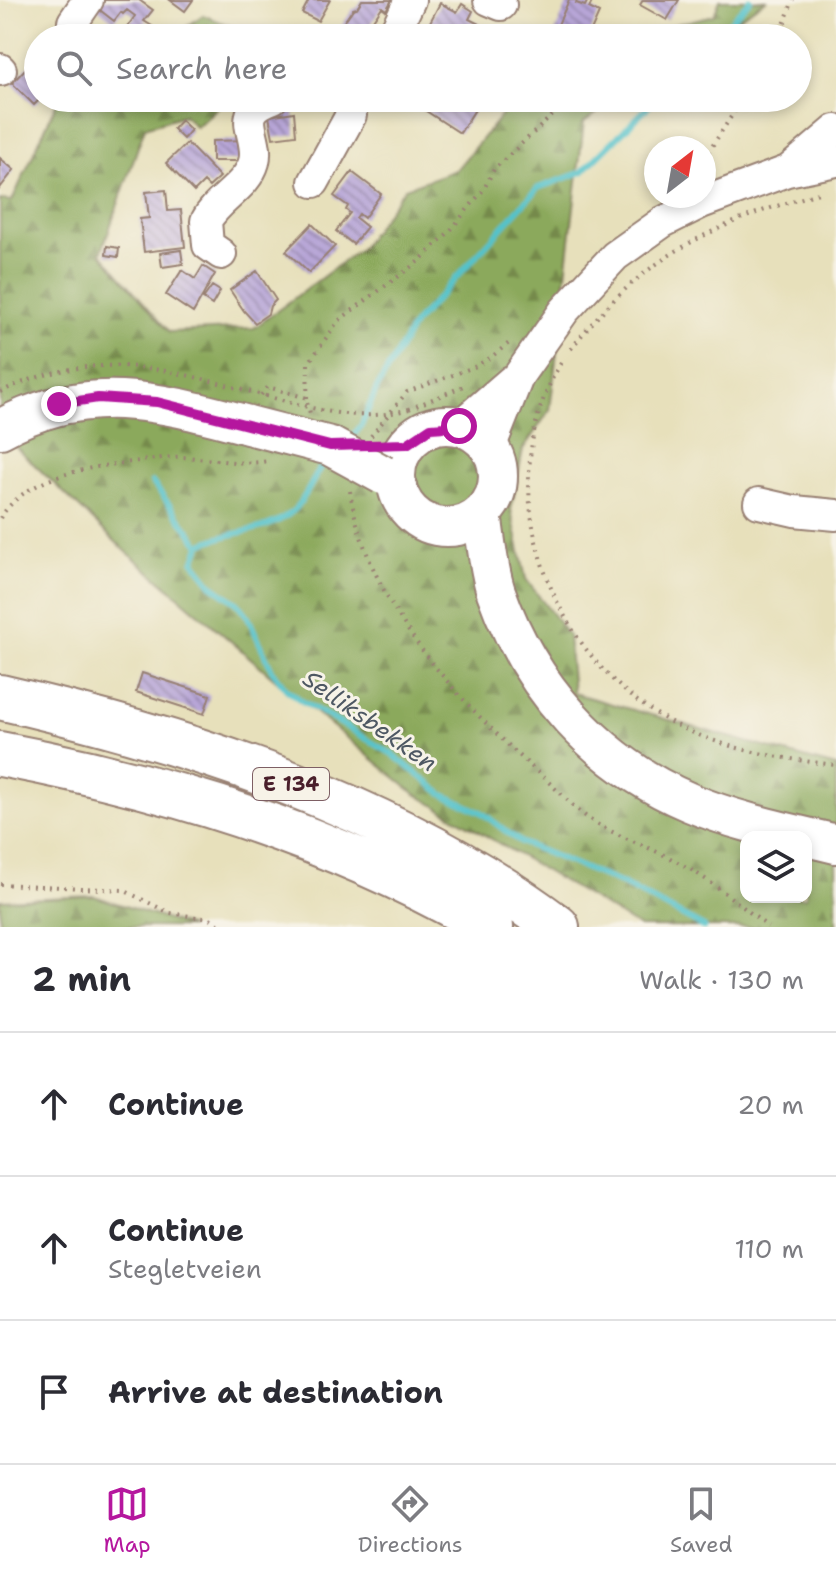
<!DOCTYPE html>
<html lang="en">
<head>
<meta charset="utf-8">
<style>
  :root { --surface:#fff; --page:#f2f2f3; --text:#2b2b33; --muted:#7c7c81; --line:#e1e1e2; --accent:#b5179e }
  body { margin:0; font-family:"Shantell Sans",sans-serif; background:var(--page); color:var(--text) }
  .controls { position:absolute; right:24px; bottom:24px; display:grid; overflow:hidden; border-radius:16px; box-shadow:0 4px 12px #0003 }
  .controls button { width:72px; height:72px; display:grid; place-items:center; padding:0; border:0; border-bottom:2px solid var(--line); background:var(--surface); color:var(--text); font:40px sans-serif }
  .compass { position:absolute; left:644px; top:136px; width:72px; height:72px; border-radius:50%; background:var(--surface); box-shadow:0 4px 12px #0003; rotate:31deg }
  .stop { position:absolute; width:24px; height:24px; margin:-18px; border:6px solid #b5179e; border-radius:50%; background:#fff }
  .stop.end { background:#b5179e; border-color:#fff; box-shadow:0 2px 8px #0008 }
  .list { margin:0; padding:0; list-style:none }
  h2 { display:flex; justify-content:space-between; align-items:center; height:104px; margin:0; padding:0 32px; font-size:34px }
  h2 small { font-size:26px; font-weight:400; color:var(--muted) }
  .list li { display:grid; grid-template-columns:52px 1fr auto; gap:24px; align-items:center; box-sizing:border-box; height:144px; padding:0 32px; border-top:2px solid var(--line) }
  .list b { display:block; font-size:30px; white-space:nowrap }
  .list p { margin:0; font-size:26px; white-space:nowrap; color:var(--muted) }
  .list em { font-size:26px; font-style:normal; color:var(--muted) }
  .icon { flex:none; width:44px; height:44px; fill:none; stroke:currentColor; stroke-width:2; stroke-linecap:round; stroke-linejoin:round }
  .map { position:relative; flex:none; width:836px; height:927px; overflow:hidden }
  .search { position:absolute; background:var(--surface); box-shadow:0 4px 12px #0003; left:24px; right:24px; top:24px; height:88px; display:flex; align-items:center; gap:20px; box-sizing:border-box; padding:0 28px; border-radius:44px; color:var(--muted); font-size:30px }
  .sheet { height:536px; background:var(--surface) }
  nav { display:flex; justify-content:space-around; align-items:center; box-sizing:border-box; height:112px; border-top:2px solid var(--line); background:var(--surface); font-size:22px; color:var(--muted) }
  nav a { display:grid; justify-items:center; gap:4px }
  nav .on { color:var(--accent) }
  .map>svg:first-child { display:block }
</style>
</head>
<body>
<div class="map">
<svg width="836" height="927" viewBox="0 0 836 927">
  <defs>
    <pattern id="forest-firs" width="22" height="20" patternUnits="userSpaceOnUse" patternTransform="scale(2)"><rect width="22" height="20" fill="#8ba95c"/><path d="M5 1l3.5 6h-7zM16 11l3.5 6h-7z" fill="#74894c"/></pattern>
    <pattern id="building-back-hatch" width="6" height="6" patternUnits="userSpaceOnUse" patternTransform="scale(2)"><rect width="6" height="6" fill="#b7a6d7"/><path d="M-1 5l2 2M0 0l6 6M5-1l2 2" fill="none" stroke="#9787af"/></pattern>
  </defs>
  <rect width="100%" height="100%" fill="#f7f3e8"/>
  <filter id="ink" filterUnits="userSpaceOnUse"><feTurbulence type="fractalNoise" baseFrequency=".0125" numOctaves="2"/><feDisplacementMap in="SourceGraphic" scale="16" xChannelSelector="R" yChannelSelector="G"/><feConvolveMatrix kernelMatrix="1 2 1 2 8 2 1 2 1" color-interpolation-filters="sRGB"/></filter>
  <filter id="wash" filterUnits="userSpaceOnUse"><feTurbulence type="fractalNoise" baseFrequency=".006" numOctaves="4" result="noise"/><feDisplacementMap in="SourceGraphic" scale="32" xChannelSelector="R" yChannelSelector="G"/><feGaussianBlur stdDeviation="1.8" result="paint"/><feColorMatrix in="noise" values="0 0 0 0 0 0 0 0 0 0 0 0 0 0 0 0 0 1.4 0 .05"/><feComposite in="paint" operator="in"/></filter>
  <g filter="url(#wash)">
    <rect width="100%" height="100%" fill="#e7e0bb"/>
    <path fill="url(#forest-firs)" stroke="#6a6444" stroke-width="2" fill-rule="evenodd" d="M 720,0 L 766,0 L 709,38 L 621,38 L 714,15 Z
      M 203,15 L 233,27 L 236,38 L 185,38 L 180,32 Z
      M 59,98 L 228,98 L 196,127 L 184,115 L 145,127 L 101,253 L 169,332 L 254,328 L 360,249 L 405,188 L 456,170 L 514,100 L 619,98 L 584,122 L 550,410 L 523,449 L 511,510 L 526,579 L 568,635 L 573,693 L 836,767 L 836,927 L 640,927 L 414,793 L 282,685 L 120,546 L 0,432 L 0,200 L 12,201 ZM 746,837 L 806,837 L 806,897 L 746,897 Z
      M 94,896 L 190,927 L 0,927 L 0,900 Z"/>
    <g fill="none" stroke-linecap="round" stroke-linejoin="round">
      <path stroke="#55c2ca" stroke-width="6" d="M 715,38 L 750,0
        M 348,442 L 361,426 L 377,388 L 414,324 L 538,188 L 582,172 L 657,98
        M 327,459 C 313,475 308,497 293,511 C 266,534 230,530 200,545 L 194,562 L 213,586 L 237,603 L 248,617 L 272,670 L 286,689 L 302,701 L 392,754 L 444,795 L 481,812 L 520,842 L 620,883 L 704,927
        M 152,482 L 200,545"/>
    </g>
    <g id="blocks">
      <path fill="url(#building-back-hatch)" d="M 101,0 L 139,0 L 153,10 L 144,21 L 152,26 L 143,38 L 136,38 L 125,30 L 135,16 L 127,10 L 123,14 L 121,12 L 114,21 L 96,7 Z
        M 170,0 L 193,0 L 185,11 Z
        M 309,0 L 330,0 L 318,21 L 302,13 Z
        M 362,0 L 392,0 L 386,10 L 382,7 L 361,38 L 346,38 L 337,32 L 353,9 L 357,8 Z
        M 569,0 L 577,0 L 576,3 L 585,6 L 588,0 L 592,2 L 589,8 L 599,13 L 588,38 L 552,38 Z
        M 643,0 L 679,0 L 667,20 L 640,5 Z
        M 440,3 L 457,12 L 462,4 L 473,11 L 469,19 L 481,25 L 478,30 L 487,35 L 485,38 L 441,38 L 437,36 L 440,30 L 429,24 Z
        M 28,66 L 38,76 L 38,98 L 41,98 L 34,105 L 12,83 Z
        M 410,98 L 466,98 L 464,101 L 476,108 L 460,133 L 409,100 Z
        M 294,112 L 296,135 L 273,138 L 269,116 Z
        M 181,120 L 191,130 L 183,139 L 173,129 Z
        M 248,140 L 248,161 L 212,161 L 212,141 Z
        M 187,143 L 220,177 L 209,187 L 204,182 L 194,192 L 166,163 Z
        M 0,158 L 14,170 L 0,188 Z
        M 352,172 L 381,194 L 364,218 L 359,214 L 356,218 L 367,227 L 353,244 L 336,231 L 350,213 L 346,210 L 348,206 L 334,196 Z
        M 166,190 L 168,211 L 181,210 L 185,247 L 144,252 L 140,219 L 149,218 L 146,192 Z
        M 312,224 L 335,246 L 309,273 L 286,251 Z
        M 107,246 L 119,248 L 118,257 L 106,255 Z
        M 181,250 L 183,264 L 162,267 L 160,253 Z
        M 203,266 L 215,274 L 193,313 L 166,295 L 182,270 L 195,279 Z
        M 257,271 L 276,300 L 270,306 L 268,314 L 255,323 L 244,311 L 230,290 Z
        M 212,286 L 220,291 L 212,305 L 203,299 Z
        M 142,673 L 210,695 L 204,714 L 136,692 Z"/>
    </g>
  </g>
  <g filter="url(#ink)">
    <use href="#blocks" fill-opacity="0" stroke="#988073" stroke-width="2"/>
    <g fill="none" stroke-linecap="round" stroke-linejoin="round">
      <defs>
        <path id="minor" d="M 489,0 L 501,5
          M 73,22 L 88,0
          M 392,38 L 410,0
          M 0,69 L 1,70
          M 789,170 L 836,130
          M 314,182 L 351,115 L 348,98
          M 221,254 L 208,245 L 206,221 C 217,199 247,187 254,162 C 261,135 231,113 273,98
          M 459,426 L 511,381
          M 490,448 L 519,375 L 564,311 L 615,256 L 663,222 L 701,203 L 787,171 L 836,161
          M 759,503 L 794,511 L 836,515"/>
        <path id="major" d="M396 476a51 51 0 1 1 102 0a51 51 0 1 1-102 0Z
          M 0,429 C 87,381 158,401 248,425
          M 482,514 C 486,539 488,568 496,592 C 529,686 597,763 689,802 C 736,822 787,832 836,844"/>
        <path id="highway" d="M 0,697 C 195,742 395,806 557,927
          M 0,754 C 170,786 341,839 491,927"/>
      </defs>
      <use href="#minor" stroke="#988073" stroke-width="34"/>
      <use href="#major" stroke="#988073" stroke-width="42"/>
      <use href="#highway" stroke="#988073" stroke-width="48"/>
      <path stroke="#988073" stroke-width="4" stroke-dasharray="2 6" stroke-linecap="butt" d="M 652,38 L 663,33
        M 779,38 L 793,0
        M 704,159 L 743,98
        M 571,349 C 642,256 712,224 822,192
        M 561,363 C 488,483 547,655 667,720 C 719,749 777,758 836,765
        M 0,392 C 98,346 168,369 266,396
        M 261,395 L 268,387 L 307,398 L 310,414
        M 307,398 L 308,364 L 338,321 L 419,261 L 450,231 L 484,189 L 494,169 L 555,113 L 577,98
        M 409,409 L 466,385
        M 371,436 L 407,392 L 474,367 L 490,358 L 509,343
        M 350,491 C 368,607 458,701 543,777 C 560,792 578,813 597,824 C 622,838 649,847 674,860 C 708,878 738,903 768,927
        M 0,518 C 28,474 92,467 139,461 C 153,460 168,456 182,457 C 212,458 239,466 268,461
        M 0,884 L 123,890 L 170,913 L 210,919 L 223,927"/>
      <use href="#minor" stroke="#fff" stroke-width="30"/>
      <use href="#major" stroke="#fff" stroke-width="38"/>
      <use href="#highway" stroke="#fff" stroke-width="44"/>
      <defs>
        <path id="major-bridge" d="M 248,425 L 330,446 L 383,475"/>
      </defs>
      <use href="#major-bridge" stroke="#988073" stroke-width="42" stroke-linecap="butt"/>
      <path stroke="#988073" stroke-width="4" stroke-dasharray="2 6" stroke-linecap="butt" d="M 266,396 C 316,409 359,424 409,409"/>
      <use href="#major-bridge" stroke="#fff" stroke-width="38"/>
    </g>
  </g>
  <g fill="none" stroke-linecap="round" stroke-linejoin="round" filter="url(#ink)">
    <path stroke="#b5179e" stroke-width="10" d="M 59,404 L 98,398 L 157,402 L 330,446 L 407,444 L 431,428 L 459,426"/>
  </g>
  <g text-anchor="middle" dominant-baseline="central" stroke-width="6" stroke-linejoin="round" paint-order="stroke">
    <rect fill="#f7f3e8" stroke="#7e5f64" stroke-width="2" x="253" y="768" width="76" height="32" rx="6"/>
    <g font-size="20" font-weight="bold" fill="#4a1f2b">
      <text x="291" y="784">E 134</text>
    </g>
    <g font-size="24" font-style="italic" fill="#4e5863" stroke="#f7f3e8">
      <text transform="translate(370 721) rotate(35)">Selliksbekken</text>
    </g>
  </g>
</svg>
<div class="controls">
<button><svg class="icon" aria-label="layers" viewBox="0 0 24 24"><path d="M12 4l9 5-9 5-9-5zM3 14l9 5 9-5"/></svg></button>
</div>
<svg class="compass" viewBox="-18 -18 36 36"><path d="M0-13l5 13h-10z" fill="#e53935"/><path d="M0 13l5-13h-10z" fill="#7c7c81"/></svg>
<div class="stop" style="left:459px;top:426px"></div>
<div class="stop end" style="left:59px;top:404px"></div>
<div class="search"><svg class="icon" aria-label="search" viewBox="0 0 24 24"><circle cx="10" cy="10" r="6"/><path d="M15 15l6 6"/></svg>Search here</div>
</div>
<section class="sheet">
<h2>2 min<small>Walk · 130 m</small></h2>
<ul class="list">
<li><svg class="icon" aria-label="ahead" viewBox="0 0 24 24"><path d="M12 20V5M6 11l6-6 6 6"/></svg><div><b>Continue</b></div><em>20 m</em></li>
<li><svg class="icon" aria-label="ahead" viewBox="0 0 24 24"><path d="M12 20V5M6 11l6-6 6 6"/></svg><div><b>Continue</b><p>Stegletveien</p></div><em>110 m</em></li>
<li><svg class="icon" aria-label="arrive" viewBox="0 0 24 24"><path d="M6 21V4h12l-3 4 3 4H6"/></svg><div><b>Arrive at destination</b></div></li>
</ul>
</section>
<nav>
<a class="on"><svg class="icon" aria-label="map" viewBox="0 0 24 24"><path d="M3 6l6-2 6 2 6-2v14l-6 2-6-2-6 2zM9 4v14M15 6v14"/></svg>Map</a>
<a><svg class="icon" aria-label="directions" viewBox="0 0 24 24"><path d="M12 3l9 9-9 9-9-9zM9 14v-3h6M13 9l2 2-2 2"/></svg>Directions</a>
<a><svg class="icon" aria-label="saved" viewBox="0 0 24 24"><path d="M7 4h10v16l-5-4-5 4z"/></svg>Saved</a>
</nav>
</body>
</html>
